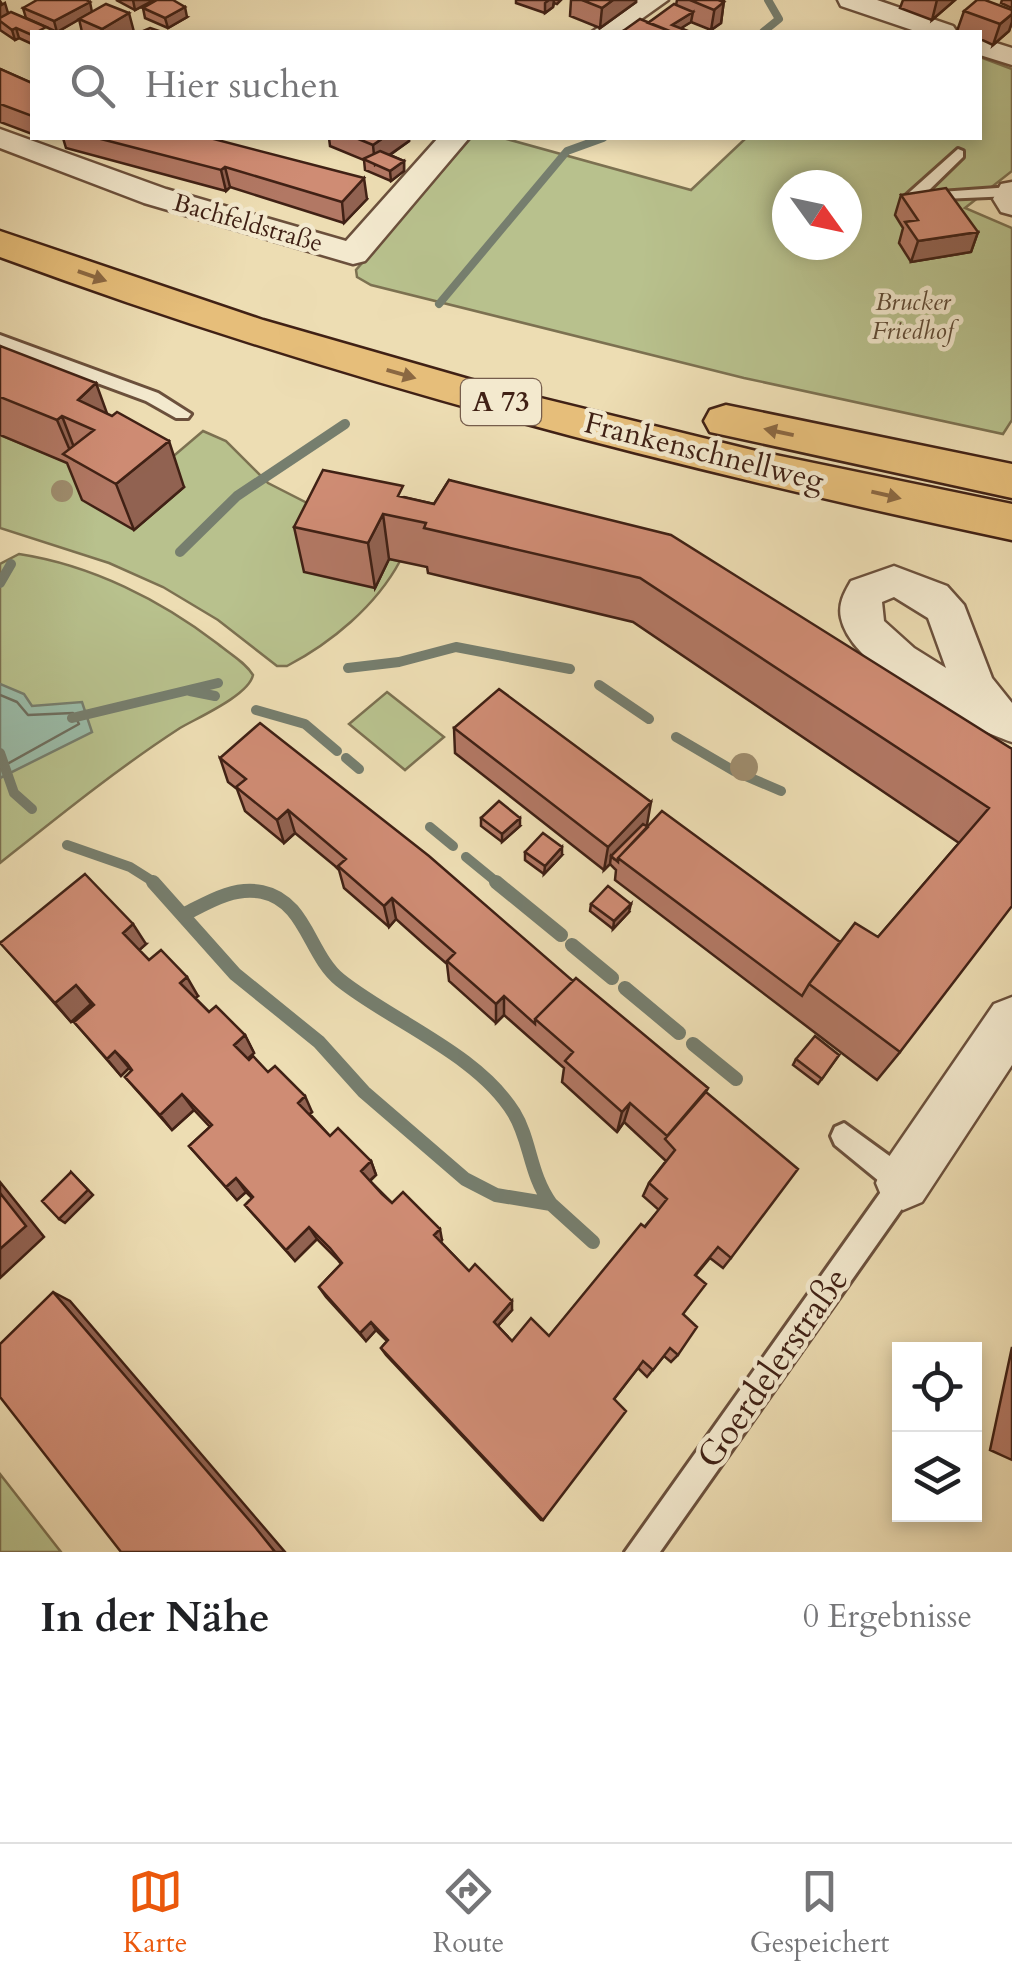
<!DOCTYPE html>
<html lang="de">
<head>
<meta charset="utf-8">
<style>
  :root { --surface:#fff; --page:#f2f2f2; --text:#202124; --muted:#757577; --line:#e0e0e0; --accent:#ea580c }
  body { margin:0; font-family:Cardo,serif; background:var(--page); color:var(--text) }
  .controls { position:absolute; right:30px; bottom:30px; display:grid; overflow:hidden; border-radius:0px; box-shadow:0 5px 15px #0003 }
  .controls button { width:90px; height:90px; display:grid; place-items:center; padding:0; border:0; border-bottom:2px solid var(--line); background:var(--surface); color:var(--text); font:50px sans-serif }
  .compass { position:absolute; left:772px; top:170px; width:90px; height:90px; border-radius:50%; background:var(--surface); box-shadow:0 5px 15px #0003; rotate:123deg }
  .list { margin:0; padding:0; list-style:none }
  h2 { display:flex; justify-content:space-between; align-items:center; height:130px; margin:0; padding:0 40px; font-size:42px }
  h2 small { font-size:32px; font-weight:400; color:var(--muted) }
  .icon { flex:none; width:55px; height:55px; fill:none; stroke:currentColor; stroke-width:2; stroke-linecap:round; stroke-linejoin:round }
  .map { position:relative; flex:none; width:1012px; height:1552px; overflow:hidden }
  .search { position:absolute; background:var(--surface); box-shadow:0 5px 15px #0003; left:30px; right:30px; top:30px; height:110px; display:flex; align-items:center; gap:25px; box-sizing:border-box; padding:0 35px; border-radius:0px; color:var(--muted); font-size:38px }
  .sheet { height:290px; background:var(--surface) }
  nav { display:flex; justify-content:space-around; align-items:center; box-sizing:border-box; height:140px; border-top:2px solid var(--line); background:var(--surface); font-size:28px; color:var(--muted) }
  nav a { display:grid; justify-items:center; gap:5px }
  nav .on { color:var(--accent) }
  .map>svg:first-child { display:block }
</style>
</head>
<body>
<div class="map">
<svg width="1012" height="1552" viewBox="0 0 1012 1552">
  <rect width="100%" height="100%" fill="#edddb3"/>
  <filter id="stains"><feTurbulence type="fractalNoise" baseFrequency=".002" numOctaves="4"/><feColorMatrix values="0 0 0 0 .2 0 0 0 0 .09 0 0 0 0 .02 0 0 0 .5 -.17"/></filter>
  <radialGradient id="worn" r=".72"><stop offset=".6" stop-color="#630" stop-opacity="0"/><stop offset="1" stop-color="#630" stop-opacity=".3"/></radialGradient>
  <path fill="#b8c18d" stroke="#7c7151" stroke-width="2.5" fill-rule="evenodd" d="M 980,57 L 1012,69 L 1012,171 L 965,208 L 1012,228 L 1012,420 L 1003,434 L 744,378 L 371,285 L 357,277 L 356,270 L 471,138 L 503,138 L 691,190 L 746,138 L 980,138 ZM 787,185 L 847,185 L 847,245 L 787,245 Z
    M 203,431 L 226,441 L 268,483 L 309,504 L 374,587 L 389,559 L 400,561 C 376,606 331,643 287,666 L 277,666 L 218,620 L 163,587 L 109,563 L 0,528 L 0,435 L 76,466 L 156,471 Z
    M 19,554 C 91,565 161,600 218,644 C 230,654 245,662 253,675 C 249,695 199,717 180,728 C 117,769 59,816 0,863 L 0,564 Z
    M 387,692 L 444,737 L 405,770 L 349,724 Z
    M 0,1474 L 61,1552 L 0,1552 Z"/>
  <path fill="#9abca9" stroke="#767e6e" stroke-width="2.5" d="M 0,684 L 24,694 L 32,706 L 82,702 L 92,732 L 0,778 Z"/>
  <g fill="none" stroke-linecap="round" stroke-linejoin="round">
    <path stroke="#6d6e5f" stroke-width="2.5" d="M 0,695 L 17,702 L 28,715 L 73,713 L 79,724 L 0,768"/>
    <path stroke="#767e6e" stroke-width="8" d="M 763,32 L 779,19 L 768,0
      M 439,304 L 567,151 L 603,138"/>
    <path stroke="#767e6e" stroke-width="10" d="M 180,552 L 237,496 L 345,424
      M 0,583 L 11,564
      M 348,668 L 399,662 L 456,647 L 570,669
      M 599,685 L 649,719
      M 190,691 L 215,696
      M 256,710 L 305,724 L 337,751
      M 72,718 L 218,683
      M 676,737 L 734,771 L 781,791
      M 0,753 L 14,793 L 32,809
      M 346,758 L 359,769
      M 430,827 L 453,846
      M 67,845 L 130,867 L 157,884
      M 466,857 L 499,884"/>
    <path stroke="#767e6e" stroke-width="14" d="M 153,882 L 235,974 L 319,1042 L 364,1092 L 465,1179 L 496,1195 L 551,1204 L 593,1242
      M 496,882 L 561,935
      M 183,915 C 207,903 233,886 262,892 C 306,901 309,955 340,980 C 391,1021 478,1054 514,1113 C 531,1141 529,1173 551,1204
      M 572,945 L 612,978
      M 625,988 L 679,1033
      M 693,1044 L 736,1079"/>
    <defs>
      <path id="service" d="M 958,149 L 963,151 L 963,157 L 926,193 L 1011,187 L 1012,196 L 919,200 L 914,205 L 902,205 L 902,199 Z
        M 0,335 L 158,393 L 191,414 L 188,418 L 176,418 L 146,401 L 0,347 Z
        M 844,1123 L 913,1173 L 917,1183 L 913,1193 L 660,1552 L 625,1552 L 885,1186 L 835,1145 L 831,1136 L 835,1127 Z"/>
      <path id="minor" d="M 636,0 L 668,0 L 623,32 L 592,32 Z
        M 838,0 L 877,0 L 953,26 L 957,32 L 918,32 L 841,6 Z
        M 980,38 L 1012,48 L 1012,65 L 980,55 Z
        M 0,129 L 166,189 L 346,241 L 438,138 L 469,138 L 365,261 L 353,264 L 144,203 L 0,148 Z
        M 1012,182 L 1012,215 L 1001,212 L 993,199 L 1001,184 Z
        M 894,566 L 947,586 L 964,605 L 992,678 L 1012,703 L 1012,742 C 966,726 851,669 841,618 C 838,604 844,593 851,581 ZM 894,597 L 928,618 L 946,668 L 914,648 L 884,621 L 882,602 Z
        M 1012,997 L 1012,1065 L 922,1202 L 903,1210 L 884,1202 L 876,1183 L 884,1164 L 994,1004 Z"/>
      <path id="motorway" d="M 0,231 L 263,320 L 500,388 L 756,451 L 1012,504 L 1012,540 C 668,467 330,379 0,257 Z
        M 726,405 L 1012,464 L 1012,498 L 710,432 L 704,421 L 710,410 Z"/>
    </defs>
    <use href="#service" stroke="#6b503c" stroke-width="6"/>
    <use href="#minor" stroke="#6b503c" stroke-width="5"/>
    <use href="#motorway" stroke="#402115" stroke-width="5"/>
    <use href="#service" fill="#f3e9ce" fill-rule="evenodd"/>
    <use href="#minor" fill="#f3e9ce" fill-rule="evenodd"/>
    <use href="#motorway" fill="#e6be7a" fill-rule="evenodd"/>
  </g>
  <g fill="#9e8c6d">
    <circle cx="62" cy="491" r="11"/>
    <circle cx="744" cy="767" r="14"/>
  </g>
  <path fill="#b27864" stroke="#402115" stroke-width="2.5" d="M 116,0 L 154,0 L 135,10 Z
    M 516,0 L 561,0 L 557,4 L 554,3 L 553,7 L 545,13 L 516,3 Z
    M 571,0 L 636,0 L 636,2 L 600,28 L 570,16 Z
    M 677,0 L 724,0 L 721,23 L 711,30 L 691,22 L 681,28 L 688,32 L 623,32 L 623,31 L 648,23 L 676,5 Z
    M 903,0 L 955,0 L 932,20 L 900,8 Z
    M 1002,0 L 1012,0 L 1012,8 L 1001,3 Z
    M 0,1 L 8,13 L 32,32 L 32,44 L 19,38 L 15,40 L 0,30 Z
    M 23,8 L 92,12 L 134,32 L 82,32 L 79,19 L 57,32 L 26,18 Z
    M 143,8 L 187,17 L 168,28 L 145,18 Z
    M 1012,10 L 1012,22 L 1009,31 L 993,45 L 980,39 L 980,32 L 957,31 L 964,11 Z
    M 0,69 L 32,83 L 32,134 L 0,122 Z
    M 63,138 L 210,138 L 367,199 L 344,223 L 230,187 L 226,191 L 66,148 Z
    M 329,138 L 409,138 L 409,141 L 390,155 L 404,161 L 404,171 L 391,181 L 365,170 L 364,160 L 330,146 Z
    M 901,195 L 978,232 L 971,252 L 911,262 L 899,243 L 903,228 L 895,215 Z
    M 0,346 L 107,414 L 184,487 L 134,530 L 82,500 L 67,463 L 0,435 Z
    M 449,480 L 1012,749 L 900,1052 L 877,1080 L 615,880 L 616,870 L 610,864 L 604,870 L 455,753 L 454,728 L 647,825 L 840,942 L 878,937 L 959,843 L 633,622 L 428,573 L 427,567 L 389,559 L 375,588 L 304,572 L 294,527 L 404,497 L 434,504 Z
    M 220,758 L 573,981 L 708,1088 L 706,1092 L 731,1258 L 723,1268 L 710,1258 L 695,1276 L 683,1314 L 678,1355 L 671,1362 L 664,1356 L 647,1377 L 638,1368 L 614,1399 L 543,1520 L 541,1520 L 386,1355 L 381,1348 L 387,1341 L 376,1330 L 366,1341 L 326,1297 L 319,1287 L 341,1264 L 337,1259 L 317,1239 L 295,1261 L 245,1205 L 252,1198 L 246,1192 L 237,1200 L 189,1146 L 210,1127 L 194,1110 L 172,1130 L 125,1077 L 132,1071 L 129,1068 L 121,1076 L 74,1022 L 93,1006 L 91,1004 L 71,1022 L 0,942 L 146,944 L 139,950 L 149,960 L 198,996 L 195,998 L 209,1012 L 245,1035 L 254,1053 L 248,1058 L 268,1072 L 312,1112 L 310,1114 L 330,1136 L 371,1161 L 376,1175 L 370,1181 L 392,1203 L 442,1240 L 441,1242 L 469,1271 L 512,1310 L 498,1326 L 512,1341 L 549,1336 L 659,1210 L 643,1196 L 649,1183 L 666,1161 L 624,1122 L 617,1132 L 562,1082 L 564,1068 L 504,1015 L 496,1023 L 449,981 L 447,964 L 425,945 L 396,919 L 389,927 L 344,888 L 339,870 L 335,866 L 295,833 L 284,843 L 245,811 L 237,789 L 228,782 Z
    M 481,818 L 520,826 L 502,842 L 481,826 Z
    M 525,852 L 562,855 L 544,874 L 525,860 Z
    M 591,904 L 629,912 L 613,929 L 590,911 Z
    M 839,1055 L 818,1084 L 793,1065 L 796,1059 Z
    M 1012,1347 L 1012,1460 L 990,1450 Z"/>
  <path fill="#916251" stroke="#402115" stroke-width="2.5" d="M 133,0 L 154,0 L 135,10 Z
    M 549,0 L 554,0 L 553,7 L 545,13 L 545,3 Z
    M 613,0 L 636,0 L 636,2 L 600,28 L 602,8 Z
    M 716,0 L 724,0 L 721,23 L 711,30 Z
    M 937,0 L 955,0 L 932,20 Z
    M 90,2 L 92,12 L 57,32 L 54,21 Z
    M 5,3 L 11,23 L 0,21 L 0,6 Z
    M 185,7 L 187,17 L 168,28 L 165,18 Z
    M 693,12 L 691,22 L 675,32 L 672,25 Z
    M 129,13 L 134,32 L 103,32 L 102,29 Z
    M 1012,14 L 1012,22 L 1009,31 L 993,45 L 1000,24 Z
    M 16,28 L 19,38 L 15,40 L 12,30 Z
    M 383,138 L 409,138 L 409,141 L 375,165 L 373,145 Z
    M 404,161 L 404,171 L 391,181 L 390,171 Z
    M 225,167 L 230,187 L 226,191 L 221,170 Z
    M 364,178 L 367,199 L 344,223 L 342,202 Z
    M 978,232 L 971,252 L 911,262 L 918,241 Z
    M 96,383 L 113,430 L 78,400 Z
    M 62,416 L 80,463 L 74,460 L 57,420 Z
    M 169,441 L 184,487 L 134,530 L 116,484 Z
    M 383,514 L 389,559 L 375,588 L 368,543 Z
    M 651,802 L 647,825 L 614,859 L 611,856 L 610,864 L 604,870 L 608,847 Z
    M 288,810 L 295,833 L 284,843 L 277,820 Z
    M 520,818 L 520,826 L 502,842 L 502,834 Z
    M 562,847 L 562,855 L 544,874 L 545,866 Z
    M 392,898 L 396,919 L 389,927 L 384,906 Z
    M 631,904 L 629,912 L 613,929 L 614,921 Z
    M 133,924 L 146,944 L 136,953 L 123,933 Z
    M 187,977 L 198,996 L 191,1002 L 180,983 Z
    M 76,985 L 91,1004 L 71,1022 L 55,1003 Z
    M 504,996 L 504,1015 L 496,1023 L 496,1004 Z
    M 245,1035 L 254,1053 L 244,1062 L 234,1045 Z
    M 115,1051 L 129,1068 L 121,1076 L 107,1059 Z
    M 182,1094 L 194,1110 L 172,1130 L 160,1115 Z
    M 305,1096 L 312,1112 L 306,1118 L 298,1103 Z
    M 630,1103 L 624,1122 L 617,1132 L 622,1112 Z
    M 371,1161 L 376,1175 L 366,1184 L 361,1171 Z
    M 71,1172 L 93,1195 L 65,1223 L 59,1219 Z
    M 236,1178 L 246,1192 L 237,1200 L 226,1187 Z
    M 0,1182 L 44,1237 L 0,1278 Z
    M 309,1227 L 317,1239 L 295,1261 L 286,1250 Z
    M 440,1229 L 442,1240 L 437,1246 L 434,1235 Z
    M 53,1292 L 70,1301 L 285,1552 L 275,1552 Z
    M 512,1301 L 512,1310 L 494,1330 L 494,1322 Z
    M 371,1322 L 376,1330 L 366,1341 L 360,1333 Z"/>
  <path fill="#cf8c74" stroke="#402115" stroke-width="2.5" d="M 37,0 L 86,0 L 90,2 L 54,21 L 23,8 Z
    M 157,0 L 173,0 L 185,7 L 165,18 L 143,8 Z
    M 582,0 L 613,0 L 602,8 Z
    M 690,0 L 718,0 L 724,2 L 714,10 Z
    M 977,0 L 985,0 L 1012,10 L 1012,14 L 1000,24 L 964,11 Z
    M 106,4 L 129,13 L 102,29 L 79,19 Z
    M 674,4 L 693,12 L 672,25 L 688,31 L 687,32 L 672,32 L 648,23 Z
    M 11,12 L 46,27 L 37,32 L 32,32 L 32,35 L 16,28 L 12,30 L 0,21 L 0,18 Z
    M 640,19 L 672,32 L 628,32 L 623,31 Z
    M 150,28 L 162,32 L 141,32 Z
    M 0,69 L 32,83 L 32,116 L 0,104 Z
    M 97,138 L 210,138 L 364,178 L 342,202 L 225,167 L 221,170 Z
    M 356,138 L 383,138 L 373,145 Z
    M 380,151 L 404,161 L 390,171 L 363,159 Z
    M 946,188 L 978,232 L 918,241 L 905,222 L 918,220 L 901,195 Z
    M 0,346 L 96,383 L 78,400 L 112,416 L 117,412 L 169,441 L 116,484 L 63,454 L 94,430 L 62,416 L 57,420 L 0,397 Z
    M 323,470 L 403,486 L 398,496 L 434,504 L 449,480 L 671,535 L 1012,749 L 1012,906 L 900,1052 L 809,984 L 855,923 L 878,937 L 989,808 L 640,578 L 424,528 L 426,523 L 383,514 L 368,543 L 294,527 Z
    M 499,689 L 651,802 L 608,847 L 454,728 Z
    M 260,723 L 429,856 L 573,981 L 535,1019 L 535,1024 L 504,996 L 496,1004 L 447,961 L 455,953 L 392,898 L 384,906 L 338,866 L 346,859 L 288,810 L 277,820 L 236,787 L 246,779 L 220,758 Z
    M 499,801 L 520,818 L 502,834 L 481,818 Z
    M 662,811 L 840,942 L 809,984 L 802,996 L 618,858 Z
    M 643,824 L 648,827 L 618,858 L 618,862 L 611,856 Z
    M 543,833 L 562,847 L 545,866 L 525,852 Z
    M 85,874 L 133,924 L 123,933 L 149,960 L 161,950 L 187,977 L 180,983 L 209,1012 L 216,1006 L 245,1035 L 234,1045 L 249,1060 L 253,1056 L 268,1072 L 275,1066 L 305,1096 L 298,1103 L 330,1136 L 338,1128 L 371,1161 L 361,1171 L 382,1194 L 392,1203 L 403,1192 L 440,1229 L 434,1235 L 469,1271 L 475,1264 L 512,1301 L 494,1322 L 512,1341 L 531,1318 L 549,1336 L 641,1224 L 645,1227 L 667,1199 L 649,1183 L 675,1150 L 665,1139 L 706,1092 L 798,1169 L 731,1258 L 718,1247 L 695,1275 L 706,1284 L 683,1314 L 697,1327 L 678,1355 L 670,1348 L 653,1370 L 643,1361 L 638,1368 L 614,1399 L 626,1411 L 543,1520 L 381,1348 L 388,1340 L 371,1322 L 360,1333 L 319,1287 L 342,1263 L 330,1248 L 309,1227 L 286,1250 L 245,1205 L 253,1197 L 246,1189 L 236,1178 L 226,1187 L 189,1146 L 212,1125 L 182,1094 L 160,1115 L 125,1077 L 132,1070 L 127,1063 L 115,1051 L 107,1059 L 74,1022 L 94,1005 L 76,985 L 55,1003 L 0,943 Z
    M 608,886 L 631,904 L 614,921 L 591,904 Z
    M 576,978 L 708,1088 L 667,1136 L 630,1103 L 622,1112 L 565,1061 L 573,1052 L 535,1019 Z
    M 815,1036 L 839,1055 L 822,1079 L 796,1059 Z
    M 71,1172 L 88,1190 L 59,1219 L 42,1201 Z
    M 0,1193 L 26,1226 L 0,1249 Z
    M 53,1292 L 255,1527 L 275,1552 L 121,1552 L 0,1397 L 0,1344 Z"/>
  <defs><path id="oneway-solid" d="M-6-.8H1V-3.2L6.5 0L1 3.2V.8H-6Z" transform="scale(2.5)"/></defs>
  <g fill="#8b6842">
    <use href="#oneway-solid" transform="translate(92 276) rotate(19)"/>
    <use href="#oneway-solid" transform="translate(401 374) rotate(16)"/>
    <use href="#oneway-solid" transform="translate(779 432) rotate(-168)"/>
    <use href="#oneway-solid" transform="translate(886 495) rotate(13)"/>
  </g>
  <g text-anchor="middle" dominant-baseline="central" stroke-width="9" stroke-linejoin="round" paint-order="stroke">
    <g font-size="25" fill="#402115" stroke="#f3e9ce">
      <text transform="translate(248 223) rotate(16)">Bachfeldstraße</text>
    </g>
    <g font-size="25" font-style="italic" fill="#5e4933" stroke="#f3e9ce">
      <text x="913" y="302">Brucker<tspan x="913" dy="29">Friedhof</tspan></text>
    </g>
    <rect fill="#f3e9ce" stroke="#765d4c" stroke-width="2.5" x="461" y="379" width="80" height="46" rx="8"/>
    <g font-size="28" font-weight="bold" fill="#402115">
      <text x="501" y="402">A 73</text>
    </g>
    <g font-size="30" fill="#402115" stroke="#f3e9ce">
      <text transform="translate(704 452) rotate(14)">Frankenschnellweg</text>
    </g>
    <g font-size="35" fill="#402115" stroke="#f3e9ce">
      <text transform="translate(773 1368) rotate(-55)">Goerdelerstraße</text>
    </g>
  </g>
  <rect width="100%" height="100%" filter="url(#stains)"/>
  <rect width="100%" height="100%" fill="url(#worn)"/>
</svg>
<div class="controls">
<button><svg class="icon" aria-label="locate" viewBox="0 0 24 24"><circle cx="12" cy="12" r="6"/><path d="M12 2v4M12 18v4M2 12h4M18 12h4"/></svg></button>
<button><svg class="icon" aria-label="layers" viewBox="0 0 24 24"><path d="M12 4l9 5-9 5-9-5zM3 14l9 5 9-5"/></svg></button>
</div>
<svg class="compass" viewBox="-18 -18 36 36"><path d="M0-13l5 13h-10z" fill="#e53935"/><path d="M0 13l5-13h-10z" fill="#757577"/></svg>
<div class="search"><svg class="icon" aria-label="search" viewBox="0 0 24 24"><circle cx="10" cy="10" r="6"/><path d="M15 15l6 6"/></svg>Hier suchen</div>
</div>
<section class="sheet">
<h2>In der Nähe<small>0 Ergebnisse</small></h2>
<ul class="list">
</ul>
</section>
<nav>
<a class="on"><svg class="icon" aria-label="map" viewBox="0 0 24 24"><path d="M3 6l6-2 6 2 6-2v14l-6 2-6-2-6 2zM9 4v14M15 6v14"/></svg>Karte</a>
<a><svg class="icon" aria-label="directions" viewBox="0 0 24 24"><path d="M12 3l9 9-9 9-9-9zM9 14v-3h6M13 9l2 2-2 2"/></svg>Route</a>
<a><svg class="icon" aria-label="saved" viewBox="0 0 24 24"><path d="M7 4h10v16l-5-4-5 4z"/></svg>Gespeichert</a>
</nav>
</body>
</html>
